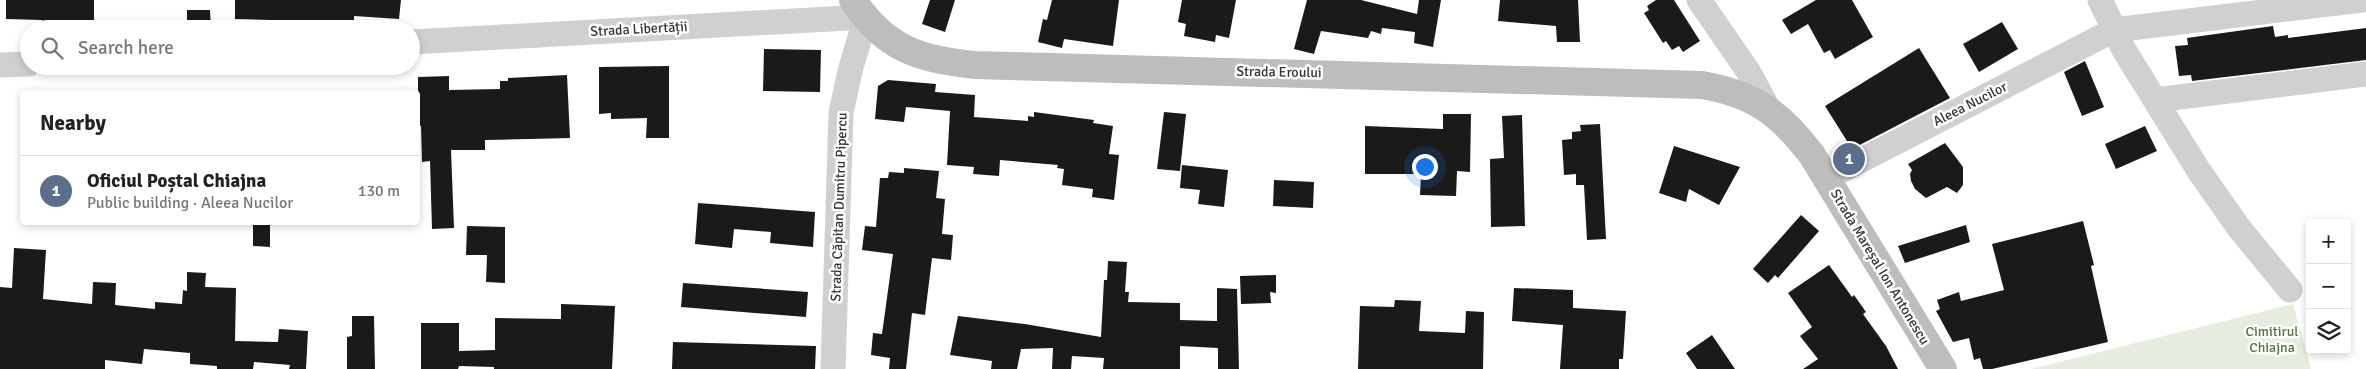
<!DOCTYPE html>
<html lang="en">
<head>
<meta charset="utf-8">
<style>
  :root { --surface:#fff; --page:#f2f2f2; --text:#222; --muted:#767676; --line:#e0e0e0; --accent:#e63946 }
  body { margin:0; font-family:Signika,sans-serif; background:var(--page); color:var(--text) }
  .controls { position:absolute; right:15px; bottom:15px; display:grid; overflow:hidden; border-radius:5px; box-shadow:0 2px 8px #0003 }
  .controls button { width:45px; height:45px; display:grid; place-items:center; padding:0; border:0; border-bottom:1px solid var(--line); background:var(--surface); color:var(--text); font:25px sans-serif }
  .you { position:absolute; left:1424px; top:166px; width:18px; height:18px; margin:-12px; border:4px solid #fff; border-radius:50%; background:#1a73e8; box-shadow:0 0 0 8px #1a73e833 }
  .badge { display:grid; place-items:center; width:32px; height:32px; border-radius:50%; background:var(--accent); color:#fff; font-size:16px; font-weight:700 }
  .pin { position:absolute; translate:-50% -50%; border:2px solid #fff; box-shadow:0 1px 5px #0006 }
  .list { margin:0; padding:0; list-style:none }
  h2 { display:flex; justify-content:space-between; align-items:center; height:65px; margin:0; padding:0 20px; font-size:21px }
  h2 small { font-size:16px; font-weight:400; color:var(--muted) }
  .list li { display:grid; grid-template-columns:32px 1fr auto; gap:15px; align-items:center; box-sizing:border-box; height:70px; padding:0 20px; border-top:1px solid var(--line) }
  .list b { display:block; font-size:19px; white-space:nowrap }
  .list p { margin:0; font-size:16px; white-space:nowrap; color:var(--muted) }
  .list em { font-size:16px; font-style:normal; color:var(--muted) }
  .icon { flex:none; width:28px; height:28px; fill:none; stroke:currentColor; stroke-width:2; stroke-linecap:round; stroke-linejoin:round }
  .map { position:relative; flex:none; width:2366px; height:369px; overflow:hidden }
  .search { position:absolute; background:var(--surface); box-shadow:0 2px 8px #0003; left:20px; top:20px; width:400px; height:55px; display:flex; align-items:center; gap:12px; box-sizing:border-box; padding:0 18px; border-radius:28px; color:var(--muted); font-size:19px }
  .panel { position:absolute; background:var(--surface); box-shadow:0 2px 8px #0003; left:20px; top:90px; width:400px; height:135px; border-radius:5px }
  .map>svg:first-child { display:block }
</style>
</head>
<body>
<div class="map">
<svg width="2366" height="369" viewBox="0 0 2366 369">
  <rect width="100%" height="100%" fill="#fff"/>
  <path fill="#e6ecdf" d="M 2293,304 L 2311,369 L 2031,369 Z"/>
  <path fill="#1a1a1a" d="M 6,0 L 94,0 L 94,26 L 42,29 L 42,20 L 6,19 Z
    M 235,0 L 401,0 L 399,19 L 354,16 L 354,21 L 297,22 L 297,25 L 270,24 L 270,20 L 235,19 Z
    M 930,0 L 955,0 L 945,32 L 922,24 Z
    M 1052,0 L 1119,0 L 1113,46 L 1064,39 L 1062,48 L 1038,42 L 1043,19 L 1047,20 Z
    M 1182,0 L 1236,0 L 1229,38 L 1216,35 L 1215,42 L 1184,36 L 1186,24 L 1178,22 Z
    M 1307,0 L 1361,0 L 1417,14 L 1419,0 L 1441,0 L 1433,47 L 1414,43 L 1415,32 L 1382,28 L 1381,34 L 1371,31 L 1368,38 L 1321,31 L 1314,54 L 1294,49 Z
    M 1500,0 L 1578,0 L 1580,42 L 1557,42 L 1556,26 L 1498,21 Z
    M 1656,0 L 1674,0 L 1700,41 L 1683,52 L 1679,46 L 1672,50 L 1666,41 L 1663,43 L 1644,13 L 1649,10 L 1647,6 Z
    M 1816,0 L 1852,0 L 1873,37 L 1835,59 L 1830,50 L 1824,53 L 1808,24 L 1791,34 L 1782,20 Z
    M 187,10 L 210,10 L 211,29 L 187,29 Z
    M 2002,22 L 2018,49 L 1979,72 L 1963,44 Z
    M 2273,26 L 2275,37 L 2288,35 L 2288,38 L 2366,28 L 2366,60 L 2192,81 L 2191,75 L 2179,76 L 2175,46 L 2188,45 L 2187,38 Z
    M 1919,48 L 1950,98 L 1852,149 L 1825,106 Z
    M 764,49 L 821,50 L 820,92 L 763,91 Z
    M 2085,61 L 2104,107 L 2082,116 L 2064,72 Z
    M 669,66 L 669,138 L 646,138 L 647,118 L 611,119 L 611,113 L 599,114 L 599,67 Z
    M 567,75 L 570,138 L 485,140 L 485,150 L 451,150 L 454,228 L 432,229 L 430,161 L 422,162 L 421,126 L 418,125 L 418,77 L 449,76 L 449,90 L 500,89 L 500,81 L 508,81 L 508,78 Z
    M 888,80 L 936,84 L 935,92 L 975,95 L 974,117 L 1028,121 L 1028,116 L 1034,117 L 1034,112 L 1094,120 L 1093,123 L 1113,126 L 1109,154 L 1119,155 L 1114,200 L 1092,197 L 1093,189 L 1062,185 L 1064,169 L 1057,168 L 1058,165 L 1000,160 L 999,176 L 973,174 L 974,167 L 947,165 L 950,111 L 906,107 L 904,122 L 875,119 L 878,86 Z
    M 1164,112 L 1186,114 L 1180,171 L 1157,169 Z
    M 1443,114 L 1471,114 L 1470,172 L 1457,171 L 1456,196 L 1420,195 L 1421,174 L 1365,174 L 1365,126 L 1443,129 Z
    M 1522,115 L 1525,226 L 1491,227 L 1490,159 L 1504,158 L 1502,116 Z
    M 1600,124 L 1606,239 L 1587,240 L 1584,185 L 1576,185 L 1576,174 L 1564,175 L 1562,140 L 1572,139 L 1572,132 L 1581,131 L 1580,125 Z
    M 2145,126 L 2157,151 L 2116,169 L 2105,144 Z
    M 1945,143 L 1963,167 L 1963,185 L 1957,193 L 1947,187 L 1926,198 L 1915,189 L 1911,181 L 1910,174 L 1912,170 L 1908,164 Z
    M 1674,146 L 1740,167 L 1719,205 L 1689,189 L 1686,202 L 1659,193 Z
    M 1182,165 L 1228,170 L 1224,207 L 1198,204 L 1200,190 L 1180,188 Z
    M 904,168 L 939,171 L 936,198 L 945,199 L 942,234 L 953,235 L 951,260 L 932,258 L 925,315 L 912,313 L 906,369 L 889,369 L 890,358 L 871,355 L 873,333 L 882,334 L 893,254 L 862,250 L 865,226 L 876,227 L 880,178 L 888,178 L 889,172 L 904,173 Z
    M 1274,180 L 1314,182 L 1313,208 L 1273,206 Z
    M 698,203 L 815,212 L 813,247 L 770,243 L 771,232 L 734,229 L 732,248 L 695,244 Z
    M 1801,215 L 1819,231 L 1778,278 L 1775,275 L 1768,283 L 1753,269 Z
    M 2083,221 L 2094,265 L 2091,266 L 2108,342 L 1992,369 L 1983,369 L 1980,358 L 1974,360 L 1969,338 L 1953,342 L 1936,311 L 1940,309 L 1937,300 L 1959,292 L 1961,301 L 2004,290 L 1992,244 Z
    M 253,222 L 270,222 L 270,247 L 253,246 Z
    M 1966,225 L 1970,242 L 1905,263 L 1898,246 Z
    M 467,226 L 505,227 L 505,283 L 486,282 L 487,255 L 466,255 Z
    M 14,248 L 46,250 L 43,299 L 92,304 L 93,282 L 116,283 L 115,305 L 155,309 L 155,302 L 182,304 L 183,290 L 187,291 L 187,272 L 206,273 L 205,287 L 236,288 L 235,341 L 278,342 L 279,329 L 308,331 L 306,369 L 289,369 L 290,365 L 254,362 L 253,369 L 217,369 L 217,366 L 190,364 L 190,353 L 144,349 L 142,364 L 105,360 L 105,369 L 0,369 L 0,287 L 12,288 Z
    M 1108,261 L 1127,262 L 1125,292 L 1129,292 L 1128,302 L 1180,303 L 1180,320 L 1217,321 L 1217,288 L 1237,289 L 1239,369 L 1218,369 L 1218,348 L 1180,346 L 1180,369 L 1103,369 L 1104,358 L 1072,356 L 1071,369 L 1052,369 L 1053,348 L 1021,349 L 1017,369 L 991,369 L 992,361 L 950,355 L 958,316 L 1025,324 L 1101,337 L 1104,280 L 1107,280 Z
    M 1829,265 L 1852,297 L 1854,295 L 1866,312 L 1863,314 L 1886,346 L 1898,369 L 1803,369 L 1818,359 L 1800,336 L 1812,327 L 1788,293 Z
    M 1276,275 L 1276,293 L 1270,292 L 1271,303 L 1241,304 L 1240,276 Z
    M 683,283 L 808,292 L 806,317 L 681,307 Z
    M 1514,288 L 1573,290 L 1573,308 L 1626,311 L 1623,359 L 1619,359 L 1619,369 L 1560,369 L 1563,325 L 1512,321 Z
    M 1395,300 L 1421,301 L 1419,331 L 1465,333 L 1466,311 L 1484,312 L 1483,369 L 1358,369 L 1360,306 L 1394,307 Z
    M 561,304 L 615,306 L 612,369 L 494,369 L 494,367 L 459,366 L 458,369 L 421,369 L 421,323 L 459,323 L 459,351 L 495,350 L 495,318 L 561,319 Z
    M 352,316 L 374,316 L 375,369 L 347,369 L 347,337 L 352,336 Z
    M 1712,335 L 1735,369 L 1697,369 L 1686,353 Z
    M 673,342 L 816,346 L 815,369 L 672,369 Z"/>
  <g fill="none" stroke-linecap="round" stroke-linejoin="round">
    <path stroke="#d0d0d0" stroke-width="25" d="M 1699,0 L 1748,71 L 1768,108
      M 2100,0 L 2124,50 L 2199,171 L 2239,228 L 2290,290
      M 411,42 L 866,17 L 850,71 L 841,113 L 833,369
      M 0,65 L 29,64
      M 2155,100 L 2366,74
      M 1827,178 L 2114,30 L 2362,0"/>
    <path stroke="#bdbdbd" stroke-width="28" d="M 853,0 C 885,49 921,60 975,65 L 1702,85 C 1754,94 1780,113 1812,155 L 1943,369"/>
  </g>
  <g text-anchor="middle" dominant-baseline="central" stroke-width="5" stroke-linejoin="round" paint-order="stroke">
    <g font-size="14" fill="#333" stroke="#fff">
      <text transform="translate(639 29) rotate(-3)">Strada Libertății</text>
      <text transform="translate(1279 72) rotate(1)">Strada Eroului</text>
      <text transform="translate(1970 104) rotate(-27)">Aleea Nucilor</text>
      <text transform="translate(839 207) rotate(-88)">Strada Căpitan Dumitru Pipercu</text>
      <text transform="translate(1880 267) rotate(59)">Strada Mareșal Ion Antonescu</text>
    </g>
    <g font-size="14" fill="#56703f" stroke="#fff">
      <text x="2272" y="331">Cimitirul<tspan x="2272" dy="16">Chiajna</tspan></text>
    </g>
  </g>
</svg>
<div class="controls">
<button>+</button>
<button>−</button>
<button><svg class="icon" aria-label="layers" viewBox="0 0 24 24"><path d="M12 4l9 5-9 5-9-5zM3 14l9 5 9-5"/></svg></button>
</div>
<div class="you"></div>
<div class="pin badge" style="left:1849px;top:159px;background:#5c6f8a">1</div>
<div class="search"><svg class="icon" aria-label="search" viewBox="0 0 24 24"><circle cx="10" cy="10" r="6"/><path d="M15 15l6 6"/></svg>Search here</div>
<section class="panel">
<h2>Nearby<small></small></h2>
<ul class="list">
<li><span class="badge" style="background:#5c6f8a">1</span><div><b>Oficiul Poștal Chiajna</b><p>Public building · Aleea Nucilor</p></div><em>130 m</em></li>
</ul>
</section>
</div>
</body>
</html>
